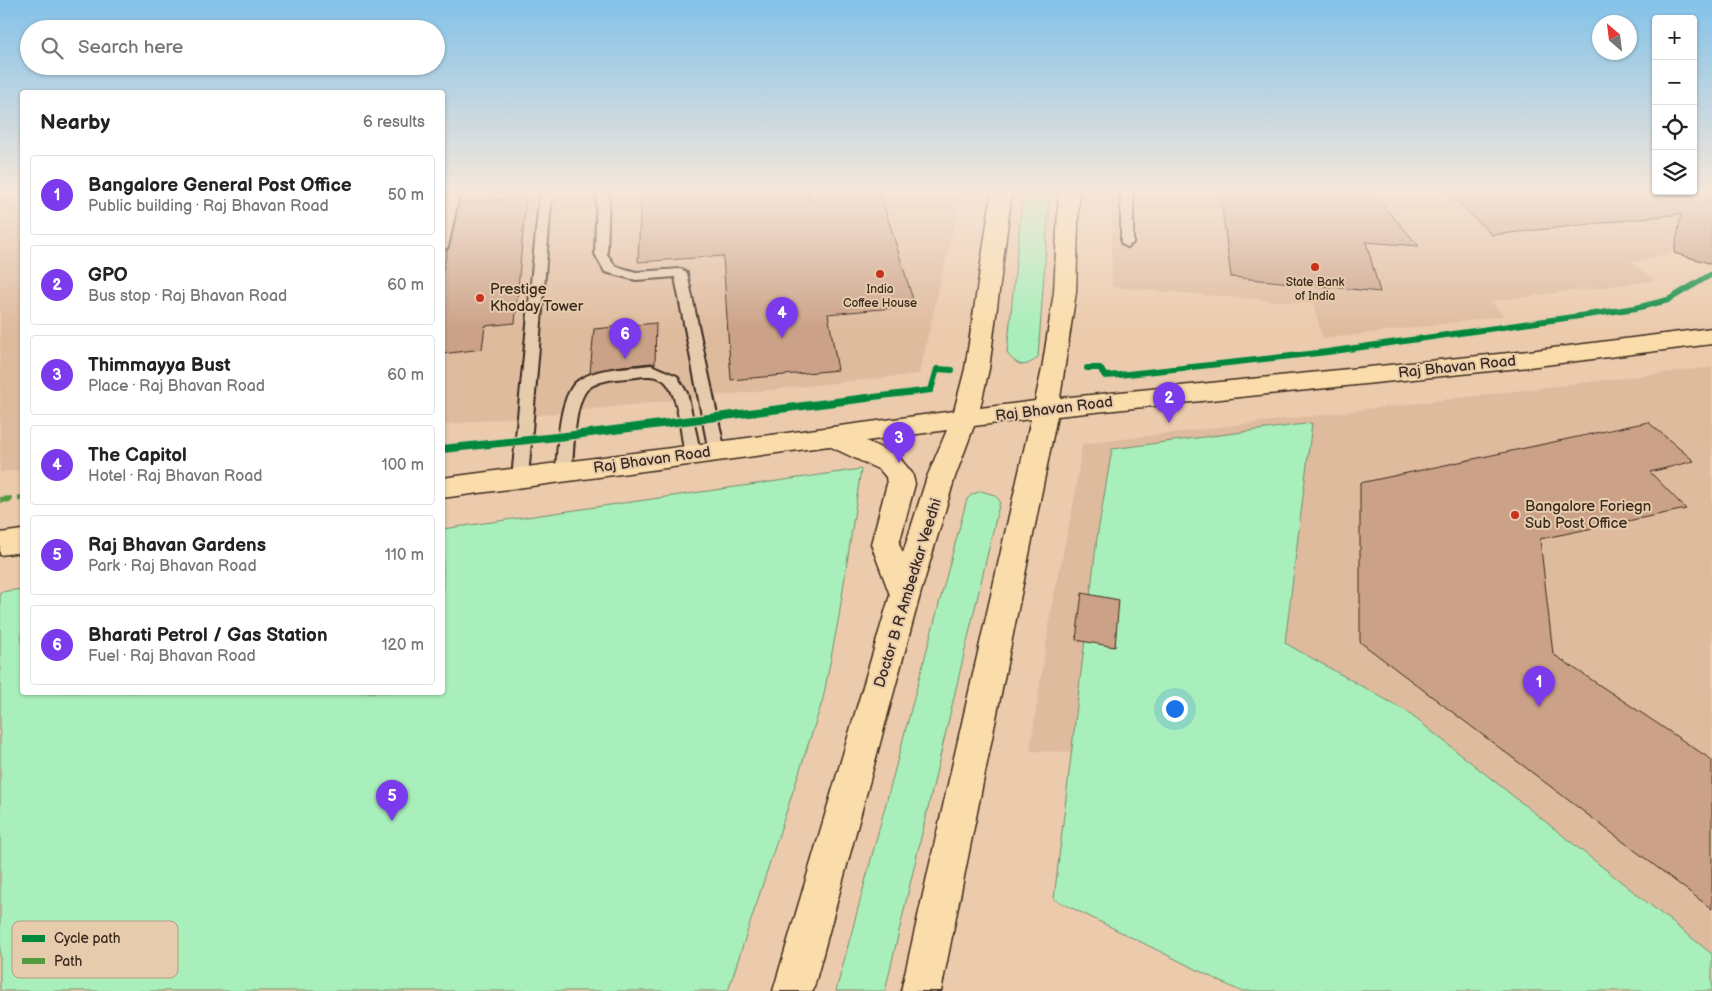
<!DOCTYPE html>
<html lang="en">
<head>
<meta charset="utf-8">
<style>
  :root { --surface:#fff; --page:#f2f2f2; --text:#222; --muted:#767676; --line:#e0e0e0; --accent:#7c3aed }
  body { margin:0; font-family:"Balsamiq Sans",sans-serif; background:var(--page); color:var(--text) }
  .controls { position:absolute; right:15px; top:15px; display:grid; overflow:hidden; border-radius:5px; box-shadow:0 1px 4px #0004 }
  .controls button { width:45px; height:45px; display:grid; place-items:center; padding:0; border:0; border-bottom:1px solid var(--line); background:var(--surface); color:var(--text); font:25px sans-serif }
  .compass { position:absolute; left:1592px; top:15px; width:45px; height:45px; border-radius:50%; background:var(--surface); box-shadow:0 1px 4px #0004; rotate:332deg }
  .you { position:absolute; left:1174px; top:708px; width:18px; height:18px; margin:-12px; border:4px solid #fff; border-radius:50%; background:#1a73e8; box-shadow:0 0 0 8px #1a73e833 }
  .badge { display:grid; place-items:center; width:32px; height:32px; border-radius:50%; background:var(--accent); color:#fff; font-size:16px; font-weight:700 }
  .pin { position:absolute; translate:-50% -41px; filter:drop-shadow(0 1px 2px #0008) }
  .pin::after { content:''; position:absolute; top:26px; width:18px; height:15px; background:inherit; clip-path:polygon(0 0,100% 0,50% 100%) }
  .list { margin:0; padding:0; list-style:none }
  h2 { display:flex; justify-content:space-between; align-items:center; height:65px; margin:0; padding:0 20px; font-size:21px }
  h2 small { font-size:16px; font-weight:400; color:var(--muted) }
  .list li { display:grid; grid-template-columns:32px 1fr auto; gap:15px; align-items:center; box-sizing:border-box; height:80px; margin:0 10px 10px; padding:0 10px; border:1px solid var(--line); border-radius:5px }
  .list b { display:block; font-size:19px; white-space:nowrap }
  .list p { margin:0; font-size:16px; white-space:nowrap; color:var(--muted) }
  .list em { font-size:16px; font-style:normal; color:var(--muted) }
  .icon { flex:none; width:28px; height:28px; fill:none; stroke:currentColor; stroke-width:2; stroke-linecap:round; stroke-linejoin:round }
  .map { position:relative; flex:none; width:1712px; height:991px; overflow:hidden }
  .search { position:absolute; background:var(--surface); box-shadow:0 1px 4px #0004; left:20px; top:20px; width:425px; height:55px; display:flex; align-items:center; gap:12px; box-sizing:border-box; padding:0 18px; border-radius:28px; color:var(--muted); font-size:19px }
  .panel { position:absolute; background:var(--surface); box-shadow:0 1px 4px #0004; left:20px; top:90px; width:425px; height:605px; border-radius:5px }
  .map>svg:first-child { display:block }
</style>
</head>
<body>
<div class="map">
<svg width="1712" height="991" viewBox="0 0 1712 991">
  <rect width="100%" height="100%" fill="#eccaac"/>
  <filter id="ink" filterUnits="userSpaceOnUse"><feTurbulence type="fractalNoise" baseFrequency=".02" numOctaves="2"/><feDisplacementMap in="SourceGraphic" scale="10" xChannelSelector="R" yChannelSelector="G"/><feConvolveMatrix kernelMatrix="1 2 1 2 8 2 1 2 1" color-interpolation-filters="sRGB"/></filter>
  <g filter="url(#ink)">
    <path fill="#dfbb9e" d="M 0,191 L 22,191 L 22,470 L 0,472 Z
      M 442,191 L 962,191 L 919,374 L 443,425 Z
      M 1112,191 L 1683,191 L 1672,253 L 1632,262 L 1655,281 L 1491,301 L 1504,316 L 1323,339 L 1313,304 L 1112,287 Z
      M 1712,367 L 1712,971 L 1340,758 L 1030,751 L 1052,605 L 1074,501 L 1082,444 Z"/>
    <path fill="#a9efbb" stroke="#728c6c" d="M 1023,191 L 1050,191 L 1038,357 C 1025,369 1017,366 1007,353 Z
      M 1312,423 L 1285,643 L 1406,711 L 1712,954 L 1712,991 L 1240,991 L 1054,899 L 1097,538 L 1112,449 Z
      M 861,469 L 839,616 L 823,699 L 728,991 L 0,991 L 0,592 L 22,589 L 22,692 L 442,692 L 443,529 Z
      M 981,491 L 994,495 L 1000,501 L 885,991 L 836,991 L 967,499 L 973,494 Z"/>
    <path fill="#cba287" stroke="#3b2a1e" d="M 641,191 L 807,191 L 808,199 L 880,193 L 915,306 L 828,314 L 838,370 L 731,380 L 723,256 L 638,262 Z
      M 1220,191 L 1370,191 L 1419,246 L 1366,242 L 1380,292 L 1231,277 Z
      M 1446,191 L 1712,191 L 1712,264 L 1674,253 L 1681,214 L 1492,235 Z
      M 526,197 L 515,323 L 485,326 L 482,349 L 442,354 L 442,273 L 459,203 Z
      M 656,323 L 655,364 L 651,363 L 614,367 L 590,373 L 594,329 Z
      M 1648,422 L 1694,461 L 1650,472 L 1686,509 L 1540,539 L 1553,654 L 1712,760 L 1712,909 L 1360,642 L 1360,483 Z
      M 1082,593 L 1119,600 L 1115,647 L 1076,640 Z"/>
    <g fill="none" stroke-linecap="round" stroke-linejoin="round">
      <defs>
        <path id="lane" d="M 448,191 L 460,191 L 448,247 L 442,251 L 442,216 Z
          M 540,191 L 552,191 L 528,478 L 526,482 L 520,484 L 514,482 L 512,478 Z
          M 597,191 L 609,191 L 607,254 L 615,266 L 636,272 L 681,269 L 687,273 L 725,452 L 723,456 L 717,458 L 711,456 L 709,452 L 675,277 L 636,280 L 605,272 L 595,254 Z
          M 1121,191 L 1133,191 L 1133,243 L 1127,247 L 1121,243 Z
          M 651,365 L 677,376 L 687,393 L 701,455 L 699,459 L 693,461 L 687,459 L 685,455 C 681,435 679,401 668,385 C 662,375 647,375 637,377 C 622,379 602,378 589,388 C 574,399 573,454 572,472 L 570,476 L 564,478 L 558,476 L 556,472 C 558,449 558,394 579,380 C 599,367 628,368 651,365 Z"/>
        <path id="primary" d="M 992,191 L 1012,191 L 989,369 L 980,408 L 1035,401 L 1042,369 L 1054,292 L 1059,191 L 1079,191 L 1076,292 L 1060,398 L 1529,351 L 1712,328 L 1712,344 L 1529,367 L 1057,416 L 941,991 L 901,991 L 1031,419 L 974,426 L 955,477 L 920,595 L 813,991 L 773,991 L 890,595 L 871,544 L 887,484 L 886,477 L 880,470 L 829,446 L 442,498 L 442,478 L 954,411 L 965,369 ZM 947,430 L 927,477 L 903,553 L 899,544 L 915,484 L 912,473 L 898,456 L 866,441 Z
          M 22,530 L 22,552 L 0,555 L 0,533 Z"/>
      </defs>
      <use href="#lane" stroke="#3b2a1e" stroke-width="4"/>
      <use href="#primary" stroke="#3b2a1e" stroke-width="3"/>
      <use href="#lane" fill="#e6cbad" fill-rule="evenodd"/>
      <use href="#primary" fill="#fbddab" fill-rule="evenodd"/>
      <path stroke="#529c3f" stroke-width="6" stroke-dasharray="12 6" stroke-linecap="butt" d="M 0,500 L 22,498"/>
      <defs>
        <path id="cycleway-far1" d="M 1087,368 L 1100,368 L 1105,376 L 1119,375 L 1327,352 L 1636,308 L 1668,300 L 1712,274
          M 857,399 L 931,390 L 937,369 L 952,370"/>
        <path id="cycleway" d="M 442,449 L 566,436 L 867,398"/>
      </defs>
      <use href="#cycleway-far1" stroke="#e6cbad" stroke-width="9"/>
      <use href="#cycleway" stroke="#e6cbad" stroke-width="11"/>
      <use href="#cycleway-far1" stroke="#00873e" stroke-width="6"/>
      <use href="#cycleway" stroke="#00873e" stroke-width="8"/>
    </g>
  </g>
  <linearGradient id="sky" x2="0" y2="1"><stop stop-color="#83c2e9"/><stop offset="0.58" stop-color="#f6e7da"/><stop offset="1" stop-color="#f6e7da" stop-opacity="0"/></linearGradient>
  <rect width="1712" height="330" fill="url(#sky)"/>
  <g fill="#c8321e" stroke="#e6cbad" stroke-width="2">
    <circle cx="1315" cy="267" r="5"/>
    <circle cx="880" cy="274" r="5"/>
    <circle cx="480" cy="298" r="5"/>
    <circle cx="1515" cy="515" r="5"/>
  </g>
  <g text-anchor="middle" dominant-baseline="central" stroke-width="4" stroke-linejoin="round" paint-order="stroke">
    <g font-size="12" fill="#3b2a1e" stroke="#e6cbad">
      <text x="1315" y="282">State Bank<tspan x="1315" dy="14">of India</tspan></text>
      <text x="880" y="289">India<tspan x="880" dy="14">Coffee House</tspan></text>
    </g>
    <g font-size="15" fill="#3b2a1e" stroke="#e6cbad" text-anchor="start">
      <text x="490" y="289">Prestige<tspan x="490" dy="17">Khoday Tower</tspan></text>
      <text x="1525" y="506">Bangalore Foriegn<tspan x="1525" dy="17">Sub Post Office</tspan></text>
    </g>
    <g font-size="15" fill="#3b2a1e" stroke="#e6cbad">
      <text transform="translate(1457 367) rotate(-6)">Raj Bhavan Road</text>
      <text transform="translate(1054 409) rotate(-7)">Raj Bhavan Road</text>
      <text transform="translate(652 460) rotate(-8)">Raj Bhavan Road</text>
      <text transform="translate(908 593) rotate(-73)">Doctor B R Ambedkar Veedhi</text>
    </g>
  </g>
  <rect x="12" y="921" width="166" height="57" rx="8" fill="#e6cbad" stroke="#b39b82" stroke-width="1"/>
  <rect x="22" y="935" width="23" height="7" fill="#00873e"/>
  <rect x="22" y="958" width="23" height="6" fill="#529c3f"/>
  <g font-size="14" fill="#3b2a1e">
    <text x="54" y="943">Cycle path</text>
    <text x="54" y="966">Path</text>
  </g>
</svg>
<div class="controls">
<button>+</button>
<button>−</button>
<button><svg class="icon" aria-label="locate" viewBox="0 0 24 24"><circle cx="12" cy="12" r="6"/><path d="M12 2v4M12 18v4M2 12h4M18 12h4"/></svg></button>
<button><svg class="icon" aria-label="layers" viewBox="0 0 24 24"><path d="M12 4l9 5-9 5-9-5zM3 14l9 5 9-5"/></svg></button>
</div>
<svg class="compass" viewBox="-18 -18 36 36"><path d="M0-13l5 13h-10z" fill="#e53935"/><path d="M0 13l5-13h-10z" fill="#767676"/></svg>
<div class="you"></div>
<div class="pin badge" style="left:1539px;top:707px">1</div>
<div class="pin badge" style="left:1169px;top:423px">2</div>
<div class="pin badge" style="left:899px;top:463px">3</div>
<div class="pin badge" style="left:782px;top:338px">4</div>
<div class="pin badge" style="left:392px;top:821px">5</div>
<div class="pin badge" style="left:625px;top:359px">6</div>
<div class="search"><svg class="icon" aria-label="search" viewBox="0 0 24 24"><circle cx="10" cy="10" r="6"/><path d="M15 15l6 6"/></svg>Search here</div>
<section class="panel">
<h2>Nearby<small>6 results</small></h2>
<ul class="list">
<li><span class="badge">1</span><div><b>Bangalore General Post Office</b><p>Public building · Raj Bhavan Road</p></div><em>50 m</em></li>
<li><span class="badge">2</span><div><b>GPO</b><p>Bus stop · Raj Bhavan Road</p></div><em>60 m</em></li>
<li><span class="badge">3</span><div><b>Thimmayya Bust</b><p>Place · Raj Bhavan Road</p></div><em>60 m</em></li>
<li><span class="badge">4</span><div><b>The Capitol</b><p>Hotel · Raj Bhavan Road</p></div><em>100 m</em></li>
<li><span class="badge">5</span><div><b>Raj Bhavan Gardens</b><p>Park · Raj Bhavan Road</p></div><em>110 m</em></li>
<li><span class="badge">6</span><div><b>Bharati Petrol / Gas Station</b><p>Fuel · Raj Bhavan Road</p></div><em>120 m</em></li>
</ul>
</section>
</div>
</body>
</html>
